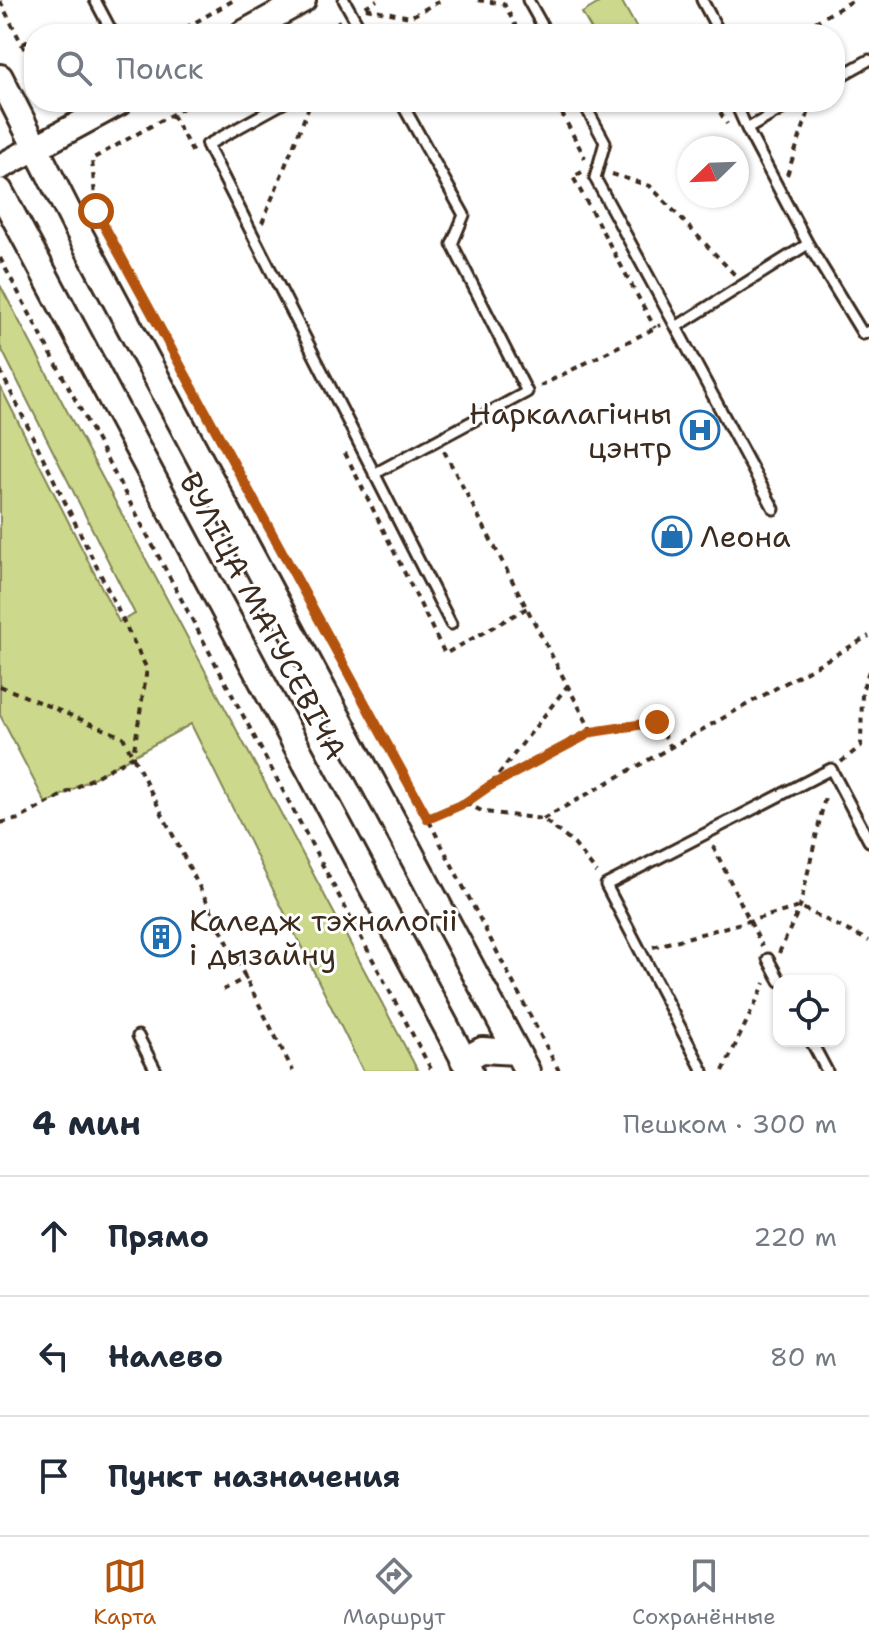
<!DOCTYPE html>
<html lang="ru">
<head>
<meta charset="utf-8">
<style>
  :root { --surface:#fff; --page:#f2f2f3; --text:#1f2937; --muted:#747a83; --line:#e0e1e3; --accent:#b45309 }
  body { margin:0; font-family:"Shantell Sans",sans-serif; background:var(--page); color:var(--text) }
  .controls { position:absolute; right:24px; bottom:24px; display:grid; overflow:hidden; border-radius:16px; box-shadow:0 2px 6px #0004 }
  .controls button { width:72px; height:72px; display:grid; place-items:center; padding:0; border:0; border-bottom:2px solid var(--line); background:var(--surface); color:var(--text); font:40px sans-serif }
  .compass { position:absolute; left:677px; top:136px; width:72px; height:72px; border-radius:50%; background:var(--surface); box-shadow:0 2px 6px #0004; rotate:247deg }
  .stop { position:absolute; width:24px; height:24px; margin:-18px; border:6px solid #b45309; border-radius:50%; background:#fff }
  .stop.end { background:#b45309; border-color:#fff; box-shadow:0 2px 8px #0008 }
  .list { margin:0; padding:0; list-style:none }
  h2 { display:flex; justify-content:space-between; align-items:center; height:104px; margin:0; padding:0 32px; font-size:34px }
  h2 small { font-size:26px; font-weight:400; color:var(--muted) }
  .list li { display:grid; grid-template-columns:52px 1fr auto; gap:24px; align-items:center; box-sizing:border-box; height:120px; padding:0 32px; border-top:2px solid var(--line) }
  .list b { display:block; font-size:30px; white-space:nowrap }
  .list em { font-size:26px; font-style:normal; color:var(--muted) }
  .icon { flex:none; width:44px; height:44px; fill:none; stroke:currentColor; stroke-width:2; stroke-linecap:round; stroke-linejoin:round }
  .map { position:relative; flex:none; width:869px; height:1071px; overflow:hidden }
  .search { position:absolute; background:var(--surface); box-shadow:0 2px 6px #0004; left:24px; right:24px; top:24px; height:88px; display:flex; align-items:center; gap:20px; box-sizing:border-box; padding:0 28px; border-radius:32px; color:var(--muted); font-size:30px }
  .sheet { height:464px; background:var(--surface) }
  nav { display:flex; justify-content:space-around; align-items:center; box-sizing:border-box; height:112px; border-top:2px solid var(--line); background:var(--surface); font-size:22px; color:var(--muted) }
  nav a { display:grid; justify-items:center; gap:4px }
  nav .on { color:var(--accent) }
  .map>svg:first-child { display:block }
</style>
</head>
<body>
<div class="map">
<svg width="869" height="1071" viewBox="0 0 869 1071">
  <rect width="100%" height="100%" fill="#fff"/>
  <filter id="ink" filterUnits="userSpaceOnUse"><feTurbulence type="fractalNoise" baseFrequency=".0125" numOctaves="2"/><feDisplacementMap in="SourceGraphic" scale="16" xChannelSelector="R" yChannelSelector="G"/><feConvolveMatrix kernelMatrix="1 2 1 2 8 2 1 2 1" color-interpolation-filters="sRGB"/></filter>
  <g filter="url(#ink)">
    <path fill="#ccd98c" stroke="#848255" stroke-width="2" d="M 604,0 L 621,0 L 640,34 L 594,34 L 582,13 Z
      M 0,285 L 418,1071 L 363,1071 L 191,724 L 46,804 L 0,715 L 0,386 L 119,622 L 135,614 L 0,346 Z"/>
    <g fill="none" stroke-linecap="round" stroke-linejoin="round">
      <defs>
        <path id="service" d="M 95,0 L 113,34
          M 344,0 L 363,34
          M 528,0 L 547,34
          M 702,0 L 720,34
          M 835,79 L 869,60
          M 285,102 L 207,145 L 451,624
          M 583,102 L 605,142 L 595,178 L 676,327 L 808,244 L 747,129 L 794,102
          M 735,102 L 747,129
          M 808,244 L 863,334 L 869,331
          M 676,327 L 774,509
          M 374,474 L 527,392 L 452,244 L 464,215 L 401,102
          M 768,959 L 780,981
          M 138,1036 L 156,1071
          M 811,1041 L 827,1071
          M 703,1071 L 606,885 L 831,769 L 869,841"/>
        <path id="secondary" d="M 242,34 L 303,0
          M 0,77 L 74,223 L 527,1071
          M 0,167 L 120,102
          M 0,191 L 470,1071
          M 463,1060 L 482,1050 L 516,1052"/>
      </defs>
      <use href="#service" stroke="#3b2a1e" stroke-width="15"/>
      <use href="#secondary" stroke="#3b2a1e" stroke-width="30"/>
      <path stroke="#3b2a1e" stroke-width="4" stroke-dasharray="6 6" stroke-linecap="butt" d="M 478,0 L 504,4 L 520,34
        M 0,1 L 34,68
        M 365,7 L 377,0
        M 366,8 L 410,17 L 442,0
        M 175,34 L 234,0
        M 316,34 L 340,21
        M 794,34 L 854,0
        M 23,44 L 34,38
        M 194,102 L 92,159 L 96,211 L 428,819 L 559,1071
        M 556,102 L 585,158
        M 714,102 L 727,124
        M 172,115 L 193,153
        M 582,172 L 573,177 L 655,328
        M 612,174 L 650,186 L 735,275
        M 787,175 L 812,102
        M 262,223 L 311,102
        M 0,258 L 432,1071
        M 0,370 L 147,669 L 133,756 L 19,819 L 0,823
        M 540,386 L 661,325
        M 444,451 L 592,732
        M 345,453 L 445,654 L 527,608
        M 0,686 L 123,737 L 293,1071
        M 841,762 L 861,746 L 862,691 L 869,671
        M 491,784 L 568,685
        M 465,803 L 484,812 L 543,819 L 574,844 L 597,873
        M 428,819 L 465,803 L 488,787 L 592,732 L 657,722 L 671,747
        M 543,819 L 869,636
        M 713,846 L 762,946
        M 653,947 L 800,907 L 869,941
        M 779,953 L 800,907 L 826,793
        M 223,990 L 247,977
        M 723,1071 L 765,983"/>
      <use href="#service" stroke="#fff" stroke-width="9"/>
      <use href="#secondary" stroke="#fff" stroke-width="24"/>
    </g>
  </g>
  <g fill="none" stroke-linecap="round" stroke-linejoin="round" filter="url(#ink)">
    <path stroke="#b45309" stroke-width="10" d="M 96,211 L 428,819 L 465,803 L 488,787 L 592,732 L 657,722"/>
  </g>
  <defs>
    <symbol id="hospital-ring" viewBox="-11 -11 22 22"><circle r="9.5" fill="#fff" stroke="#1f6fb2" stroke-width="1.5"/><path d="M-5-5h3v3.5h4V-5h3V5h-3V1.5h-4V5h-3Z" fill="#1f6fb2"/></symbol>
    <symbol id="shop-ring" viewBox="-11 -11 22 22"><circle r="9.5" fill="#fff" stroke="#1f6fb2" stroke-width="1.5"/><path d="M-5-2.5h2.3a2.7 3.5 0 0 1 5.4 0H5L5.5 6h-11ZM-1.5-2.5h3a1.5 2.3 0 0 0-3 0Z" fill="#1f6fb2"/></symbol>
    <symbol id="building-ring" viewBox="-11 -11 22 22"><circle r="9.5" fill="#fff" stroke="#1f6fb2" stroke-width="1.5"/><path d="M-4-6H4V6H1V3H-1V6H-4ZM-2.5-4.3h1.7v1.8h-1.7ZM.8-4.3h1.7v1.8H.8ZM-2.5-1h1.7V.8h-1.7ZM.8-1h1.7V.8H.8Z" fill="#1f6fb2"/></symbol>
  </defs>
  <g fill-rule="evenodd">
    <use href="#hospital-ring" x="678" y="408" width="44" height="44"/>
    <use href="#shop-ring" x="650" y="514" width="44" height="44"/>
    <use href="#building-ring" x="139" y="915" width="44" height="44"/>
  </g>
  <g text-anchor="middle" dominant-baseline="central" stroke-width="6" stroke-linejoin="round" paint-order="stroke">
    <g font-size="30" fill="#3b2a1e" stroke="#fff" text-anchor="start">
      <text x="672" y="413" text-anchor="end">Наркалагічны<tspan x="672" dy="34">цэнтр</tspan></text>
      <text x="700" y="536">Леона</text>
      <text x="189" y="920">Каледж тэхналогіі<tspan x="189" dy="34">і дызайну</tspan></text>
    </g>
    <g font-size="30" fill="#3b2a1e" stroke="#fff">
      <text transform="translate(263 616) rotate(62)">ВУЛІЦА МАТУСЕВІЧА</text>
    </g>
  </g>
</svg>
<div class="controls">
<button><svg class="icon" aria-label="locate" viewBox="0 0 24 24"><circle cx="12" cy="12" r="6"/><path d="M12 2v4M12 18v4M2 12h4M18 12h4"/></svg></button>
</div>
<svg class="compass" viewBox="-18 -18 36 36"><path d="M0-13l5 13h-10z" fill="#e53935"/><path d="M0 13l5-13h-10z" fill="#747a83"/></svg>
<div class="stop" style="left:96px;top:211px"></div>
<div class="stop end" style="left:657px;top:722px"></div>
<div class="search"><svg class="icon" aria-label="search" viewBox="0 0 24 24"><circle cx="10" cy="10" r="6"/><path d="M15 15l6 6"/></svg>Поиск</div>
</div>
<section class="sheet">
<h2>4 мин<small>Пешком · 300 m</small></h2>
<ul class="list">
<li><svg class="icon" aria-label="ahead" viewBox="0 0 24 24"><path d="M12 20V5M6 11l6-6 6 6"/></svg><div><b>Прямо</b></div><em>220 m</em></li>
<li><svg class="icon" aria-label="left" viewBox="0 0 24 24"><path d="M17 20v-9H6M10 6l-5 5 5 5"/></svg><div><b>Налево</b></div><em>80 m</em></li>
<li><svg class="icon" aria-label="arrive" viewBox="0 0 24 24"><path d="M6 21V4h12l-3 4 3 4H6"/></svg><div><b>Пункт назначения</b></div></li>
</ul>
</section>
<nav>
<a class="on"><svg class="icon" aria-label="map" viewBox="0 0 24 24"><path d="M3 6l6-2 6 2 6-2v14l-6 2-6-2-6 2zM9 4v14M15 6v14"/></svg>Карта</a>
<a><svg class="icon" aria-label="directions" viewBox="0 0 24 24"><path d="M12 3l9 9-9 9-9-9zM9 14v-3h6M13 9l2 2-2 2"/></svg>Маршрут</a>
<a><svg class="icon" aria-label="saved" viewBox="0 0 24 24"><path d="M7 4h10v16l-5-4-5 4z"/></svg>Сохранённые</a>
</nav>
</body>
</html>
